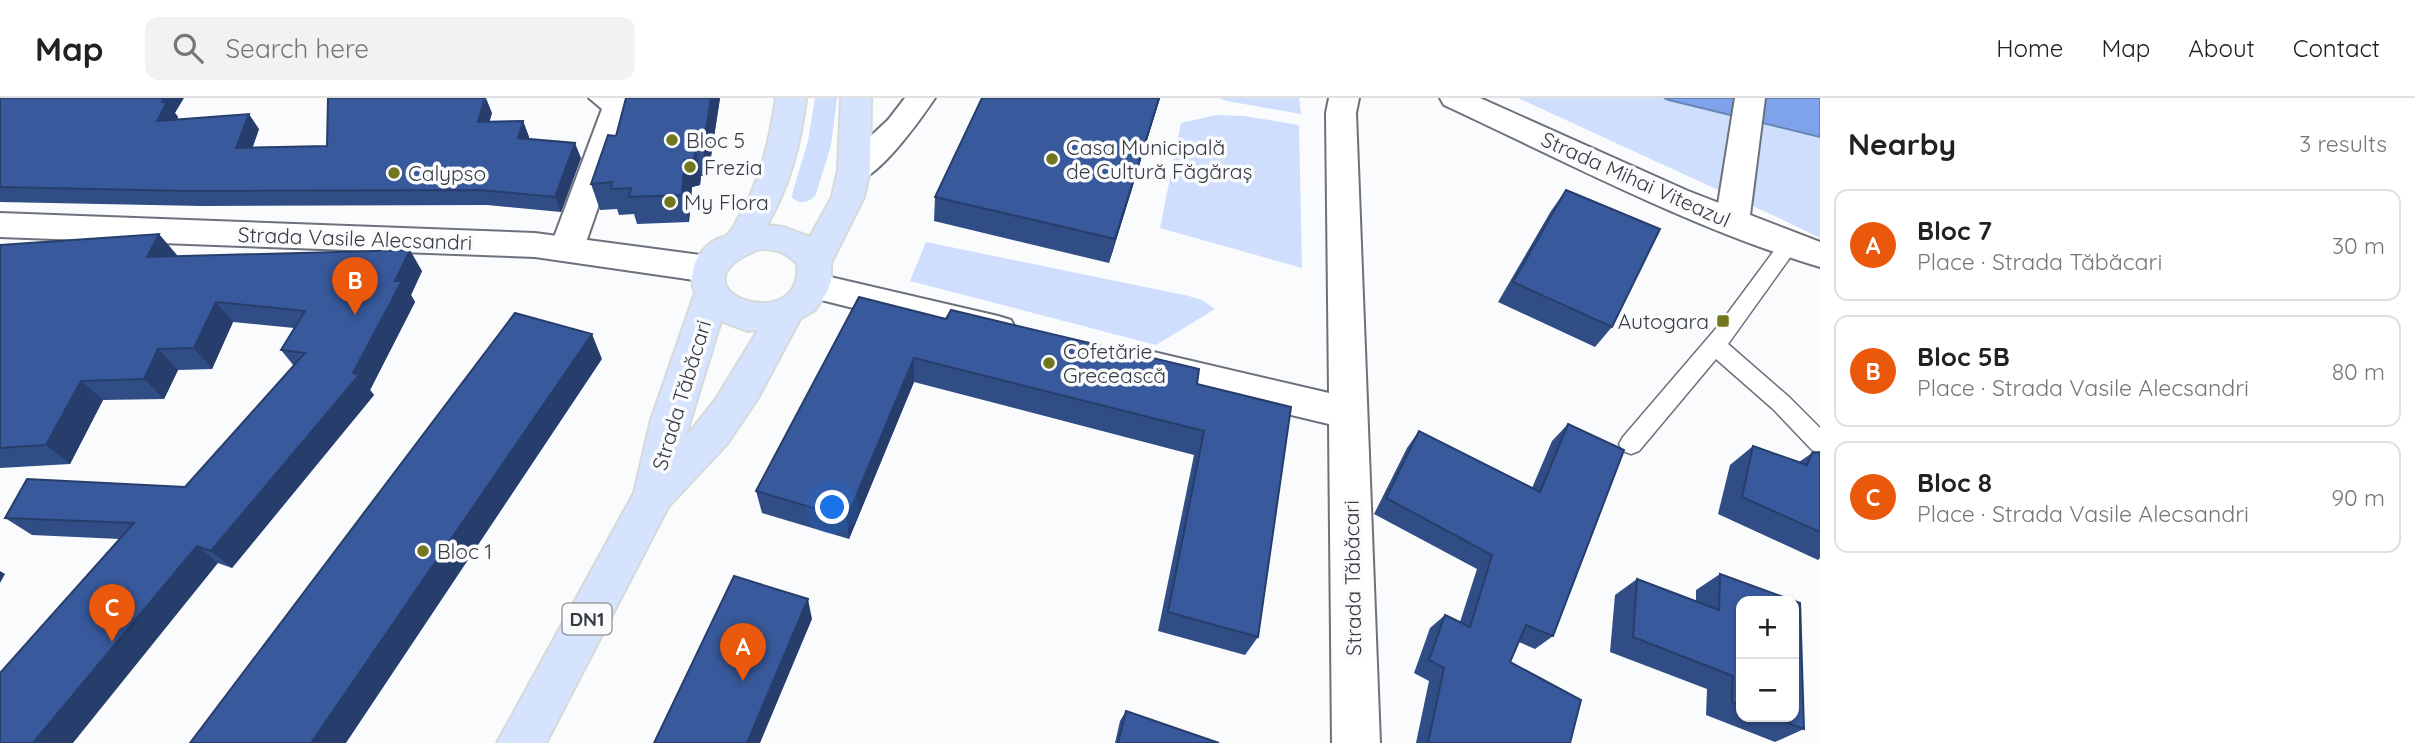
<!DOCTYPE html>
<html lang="en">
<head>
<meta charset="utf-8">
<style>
  :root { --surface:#fff; --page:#f2f2f2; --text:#222; --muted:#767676; --line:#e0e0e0; --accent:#ea580c }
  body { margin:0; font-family:Quicksand,sans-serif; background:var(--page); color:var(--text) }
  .controls { position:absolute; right:21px; bottom:21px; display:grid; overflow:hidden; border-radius:14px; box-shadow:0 2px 5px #0004 }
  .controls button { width:63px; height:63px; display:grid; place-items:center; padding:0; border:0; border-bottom:2px solid var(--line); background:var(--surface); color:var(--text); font:35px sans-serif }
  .you { position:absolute; left:833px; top:410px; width:24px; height:24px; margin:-18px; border:5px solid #fff; border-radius:50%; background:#1a73e8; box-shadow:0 0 0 10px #1a73e833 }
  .badge { display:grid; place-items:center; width:46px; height:46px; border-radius:50%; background:var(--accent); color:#fff; font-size:23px; font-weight:700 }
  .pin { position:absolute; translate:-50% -58px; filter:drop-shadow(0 2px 4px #0008) }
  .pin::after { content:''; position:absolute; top:37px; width:24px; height:21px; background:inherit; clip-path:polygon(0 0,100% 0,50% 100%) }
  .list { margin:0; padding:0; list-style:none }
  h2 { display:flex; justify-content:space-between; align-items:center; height:91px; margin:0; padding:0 28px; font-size:30px }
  h2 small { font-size:23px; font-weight:400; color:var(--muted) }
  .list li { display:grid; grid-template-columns:46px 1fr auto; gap:21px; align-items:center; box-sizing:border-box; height:112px; margin:0 14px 14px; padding:0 14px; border:2px solid var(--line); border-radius:14px }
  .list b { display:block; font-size:26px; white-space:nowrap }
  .list p { margin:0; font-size:23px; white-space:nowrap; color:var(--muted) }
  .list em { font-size:23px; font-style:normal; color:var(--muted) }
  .icon { flex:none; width:38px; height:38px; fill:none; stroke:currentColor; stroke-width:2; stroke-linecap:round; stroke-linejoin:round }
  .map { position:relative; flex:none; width:1820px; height:645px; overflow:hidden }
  header { display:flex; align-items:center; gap:42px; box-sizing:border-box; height:98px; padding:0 35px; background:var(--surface); border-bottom:2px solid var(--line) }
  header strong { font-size:33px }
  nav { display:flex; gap:38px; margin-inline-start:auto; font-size:24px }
  .search { width:490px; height:63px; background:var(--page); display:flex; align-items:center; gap:18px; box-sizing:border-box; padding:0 24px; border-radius:14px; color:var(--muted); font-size:26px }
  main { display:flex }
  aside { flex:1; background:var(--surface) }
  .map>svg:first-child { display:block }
</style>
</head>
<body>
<header>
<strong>Map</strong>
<div class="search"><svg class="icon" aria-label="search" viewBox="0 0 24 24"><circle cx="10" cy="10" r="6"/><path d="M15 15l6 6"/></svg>Search here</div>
<nav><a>Home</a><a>Map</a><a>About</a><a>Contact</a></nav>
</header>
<main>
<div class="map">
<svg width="1820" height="645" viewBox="0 0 1820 645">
  <rect width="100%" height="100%" fill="#fafbfd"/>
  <path fill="#cedefc" d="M 815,0 L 837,0 L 831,47 L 816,96 C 809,105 802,107 792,100 L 793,93 L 808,43 Z
    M 1220,0 L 1299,0 L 1301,16 L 1227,3 Z
    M 1518,0 L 1820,0 L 1820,140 L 1779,120 Z
    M 1216,17 L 1244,18 L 1299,27 L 1302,170 L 1160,130 L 1181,25 Z
    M 926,144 L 1189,198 L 1202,202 L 1215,211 L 1156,247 L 910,183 Z"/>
  <path fill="#7ea3eb" stroke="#6984b7" stroke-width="2" d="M 1664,0 L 1820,0 L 1820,39 L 1669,2 Z"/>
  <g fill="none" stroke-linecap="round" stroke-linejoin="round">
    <defs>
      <path id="lane" d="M 1789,140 L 1796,142 L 1799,147 L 1728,246 L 1789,299 L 1820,330 L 1820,355 L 1812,352 L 1773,311 L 1716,261 L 1639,353 L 1631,356 L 1623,353 L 1619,346 L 1623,339 L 1719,227 L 1782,142 Z"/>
      <path id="street" d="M 589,0 L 626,0 L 633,8 L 584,150 L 579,159 L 567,162 L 555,159 L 550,150 L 602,11 Z
        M 905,0 L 935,0 C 921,21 886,69 864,80 C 857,84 850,82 843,80 L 838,72 L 843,64 L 888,22 Z
        M 1735,0 L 1765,0 L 1749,125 L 1744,133 L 1732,137 L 1720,133 L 1715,125 Z"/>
      <path id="secondary" d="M 1329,0 L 1359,0 L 1356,15 L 1380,645 L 1332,645 L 1329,326 L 1149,283 L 1136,278 L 1130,268 L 1136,258 L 1149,253 L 1329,295 L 1326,15 Z
        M 1440,0 L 1480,0 L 1688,93 L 1820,144 L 1820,169 C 1693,131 1565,63 1444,7 Z
        M 0,115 L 535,135 L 708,158 L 720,162 L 725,171 L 720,180 L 708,184 L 535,159 L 0,139 Z
        M 813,175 L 998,218 L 1011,222 L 1016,232 L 1011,242 L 998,246 L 801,197 L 796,188 L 801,179 Z"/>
      <path id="primary" d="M 776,0 L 806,0 C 801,46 790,87 767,127 L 783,129 L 810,139 L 832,99 L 838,72 L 841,0 L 871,0 L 870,72 L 864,99 L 831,165 L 831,183 L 827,194 L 815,212 L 800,221 L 758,300 L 727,346 L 668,409 L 546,645 L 497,645 L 634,395 L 651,322 L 695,195 C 687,174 697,152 717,141 C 721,139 725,140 727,137 C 732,134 736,124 739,119 C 761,81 770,42 776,0 ZM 760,151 C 776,151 786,154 797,166 C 804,243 660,189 760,151 ZM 721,223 L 748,233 L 758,232 L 716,301 L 685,340 Z"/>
    </defs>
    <use href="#lane" stroke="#6c717b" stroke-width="3"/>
    <use href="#street" stroke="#6c717b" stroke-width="4"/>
    <use href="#secondary" stroke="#6c717b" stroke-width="4"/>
    <use href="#primary" stroke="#d7d8d8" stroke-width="4"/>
    <use href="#lane" fill="#fff" fill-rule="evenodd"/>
    <use href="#street" fill="#fff" fill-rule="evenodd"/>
    <use href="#secondary" fill="#fff" fill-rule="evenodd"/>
    <use href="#primary" fill="#d5e3fe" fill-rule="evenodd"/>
  </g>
  <path fill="#304d85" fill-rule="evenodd" d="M 0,0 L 175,15 L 178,19 L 177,22 L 259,31 L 252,50 L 327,48 L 492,15 L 489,24 L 523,23 L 529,39 L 529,41 L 581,60 L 561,114 L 487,107 L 202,108 L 0,104 Z
    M 720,0 L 708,78 L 701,78 L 700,87 L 692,89 L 689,124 L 637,126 L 634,116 L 619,117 L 617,111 L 600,112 L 591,86 L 616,38 Z
    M 1160,0 L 1109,165 L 934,123 L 935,99 Z
    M 1566,92 L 1612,229 L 1595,249 L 1498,204 L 1551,113 Z
    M 0,147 L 177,157 L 176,159 L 422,173 L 411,197 L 415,204 L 370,292 L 374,297 L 232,470 L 218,465 L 120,441 L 32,437 L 5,420 L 185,389 L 294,268 L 281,252 L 294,230 L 233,224 L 212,271 L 178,272 L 164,301 L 103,302 L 70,366 L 0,370 Z
    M 859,199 L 1197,286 L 1258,539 L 1245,557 L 1158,533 L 1194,357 L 914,284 L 849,441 L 762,415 L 756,393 Z
    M 1568,326 L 1553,538 L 1535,551 L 1519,544 L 1510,564 L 1570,645 L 1416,645 L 1429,583 L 1414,575 L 1430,530 L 1445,517 L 1460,524 L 1477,471 L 1374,416 L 1407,350 L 1419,333 L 1532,390 L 1552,343 Z
    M 1753,348 L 1799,364 L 1812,355 L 1820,354 L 1820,460 L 1818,462 L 1718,416 L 1730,367 Z
    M 1720,476 L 1800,505 L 1804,631 L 1775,644 L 1706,617 L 1707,591 L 1610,554 L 1615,497 L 1637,481 L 1696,503 L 1696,492 ZM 1741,503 L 1794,503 L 1794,619 L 1741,619 Z
    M 1126,613 L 1219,645 L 1115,645 L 1120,623 Z"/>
  <path fill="#273e6c" d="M 164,0 L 184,0 L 175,15 L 178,19 L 168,38 L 157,23 L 162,4 Z
    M 486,0 L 492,15 L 485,39 L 478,24 Z
    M 711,0 L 720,0 L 708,78 L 703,51 Z
    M 1159,0 L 1160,0 L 1109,165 L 1115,141 Z
    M 249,16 L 259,31 L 247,66 L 236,50 Z
    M 523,23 L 529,39 L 524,55 L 518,40 Z
    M 575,45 L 581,60 L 561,114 L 555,99 Z
    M 696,52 L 701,78 L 700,87 L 692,89 L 689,124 L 682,97 L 685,62 Z
    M 159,136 L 177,157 L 165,180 L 147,159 Z
    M 410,152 L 422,173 L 411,197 L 415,204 L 370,292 L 374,297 L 232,470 L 211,453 L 353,275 Z
    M 216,204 L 233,224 L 212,271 L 194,250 Z
    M 592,236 L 602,261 L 346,645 L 311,645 Z
    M 158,251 L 178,272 L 164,301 L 144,281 Z
    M 914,260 L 914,284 L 849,441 L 847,420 Z
    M 81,283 L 103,302 L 70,366 L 46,347 Z
    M 197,448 L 218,465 L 73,645 L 33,645 Z
    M 0,473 L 5,476 L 0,485 Z
    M 808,501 L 812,521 L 760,645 L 747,645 Z"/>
  <path fill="#38599b" stroke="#273e6c" stroke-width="2" d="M 0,0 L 164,0 L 162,4 L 167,4 L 157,23 L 249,16 L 236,50 L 327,48 L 328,0 L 485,0 L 478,24 L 523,23 L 518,40 L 575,45 L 555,99 L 480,92 L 190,93 L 0,89 Z
    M 626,0 L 711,0 L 703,51 L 696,52 L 694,61 L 685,62 L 682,97 L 629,99 L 631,90 L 611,91 L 612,84 L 591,86 L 608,37 L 616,38 Z
    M 982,0 L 1159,0 L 1115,141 L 935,99 Z
    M 1566,92 L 1660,131 L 1612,229 L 1513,184 Z
    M 159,136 L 147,159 L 410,152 L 395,183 L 402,183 L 353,275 L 359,277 L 211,453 L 197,448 L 33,645 L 0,645 L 0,575 L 134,425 L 5,420 L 27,381 L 185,389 L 305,255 L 281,252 L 305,213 L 216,204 L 194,250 L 158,251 L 144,281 L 81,283 L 46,347 L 0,350 L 0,147 Z
    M 859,199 L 946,221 L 951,212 L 1199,271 L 1197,286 L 1291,309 L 1258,539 L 1168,514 L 1204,333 L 914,260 L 847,420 L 756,393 Z
    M 515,215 L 592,236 L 311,645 L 190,645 Z
    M 1568,326 L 1624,352 L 1553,538 L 1526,527 L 1510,564 L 1581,602 L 1570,645 L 1428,645 L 1444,570 L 1429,562 L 1445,517 L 1470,529 L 1492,457 L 1386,400 L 1419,333 L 1540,394 Z
    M 1753,348 L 1807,367 L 1812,355 L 1820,354 L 1820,434 L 1742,399 Z
    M 1720,476 L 1800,505 L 1804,631 L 1772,619 L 1794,619 L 1794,503 L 1741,503 L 1741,607 L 1732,604 L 1733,578 L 1633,539 L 1637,481 L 1719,512 Z
    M 734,478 L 808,501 L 747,645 L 654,645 Z
    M 1126,613 L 1219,645 L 1118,645 Z"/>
  <g fill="#71761f" stroke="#fafbfd" stroke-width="2.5">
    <circle cx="672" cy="42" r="7"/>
    <circle cx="1052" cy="61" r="7"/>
    <circle cx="690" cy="69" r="7"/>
    <circle cx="394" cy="75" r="7"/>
    <circle cx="670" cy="104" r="7"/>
    <rect x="1716" y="216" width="14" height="14" rx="3.5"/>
    <circle cx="1049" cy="265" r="7"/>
    <circle cx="423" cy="453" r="7"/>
  </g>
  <g text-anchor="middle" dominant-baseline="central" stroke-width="7" stroke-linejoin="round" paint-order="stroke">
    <rect fill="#fafbfd" stroke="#727477" stroke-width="2" x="562.5" y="505.5" width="49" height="31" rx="5"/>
    <g font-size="19" font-weight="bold" fill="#373a3e">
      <text x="587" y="521">DN1</text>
    </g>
    <g font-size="21" fill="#373a3e" stroke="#fafbfd" text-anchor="start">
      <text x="686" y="42">Bloc 5</text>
      <text x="1066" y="49">Casa Municipală<tspan x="1066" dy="24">de Cultură Făgăraș</tspan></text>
      <text x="704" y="69">Frezia</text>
      <text x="408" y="75">Calypso</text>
      <text x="684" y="104">My Flora</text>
      <text x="1709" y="223" text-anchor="end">Autogara</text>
      <text x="1063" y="253">Cofetărie<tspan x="1063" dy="24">Grecească</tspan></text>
      <text x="437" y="453">Bloc 1</text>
    </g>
    <g font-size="21" fill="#373a3e" stroke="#fafbfd">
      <text transform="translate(1636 81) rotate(24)">Strada Mihai Viteazul</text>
      <text transform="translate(355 140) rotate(2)">Strada Vasile Alecsandri</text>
      <text transform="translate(681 297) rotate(-73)">Strada Tăbăcari</text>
      <text transform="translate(1352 480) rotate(-91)">Strada Tăbăcari</text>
    </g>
  </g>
</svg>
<div class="controls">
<button>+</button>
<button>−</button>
</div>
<div class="you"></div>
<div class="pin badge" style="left:743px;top:583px">A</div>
<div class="pin badge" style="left:355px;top:217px">B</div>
<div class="pin badge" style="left:112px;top:544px">C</div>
</div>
<aside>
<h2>Nearby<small>3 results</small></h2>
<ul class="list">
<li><span class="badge">A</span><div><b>Bloc 7</b><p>Place · Strada Tăbăcari</p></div><em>30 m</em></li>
<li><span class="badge">B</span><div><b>Bloc 5B</b><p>Place · Strada Vasile Alecsandri</p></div><em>80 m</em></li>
<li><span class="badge">C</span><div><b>Bloc 8</b><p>Place · Strada Vasile Alecsandri</p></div><em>90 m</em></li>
</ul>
</aside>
</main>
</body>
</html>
